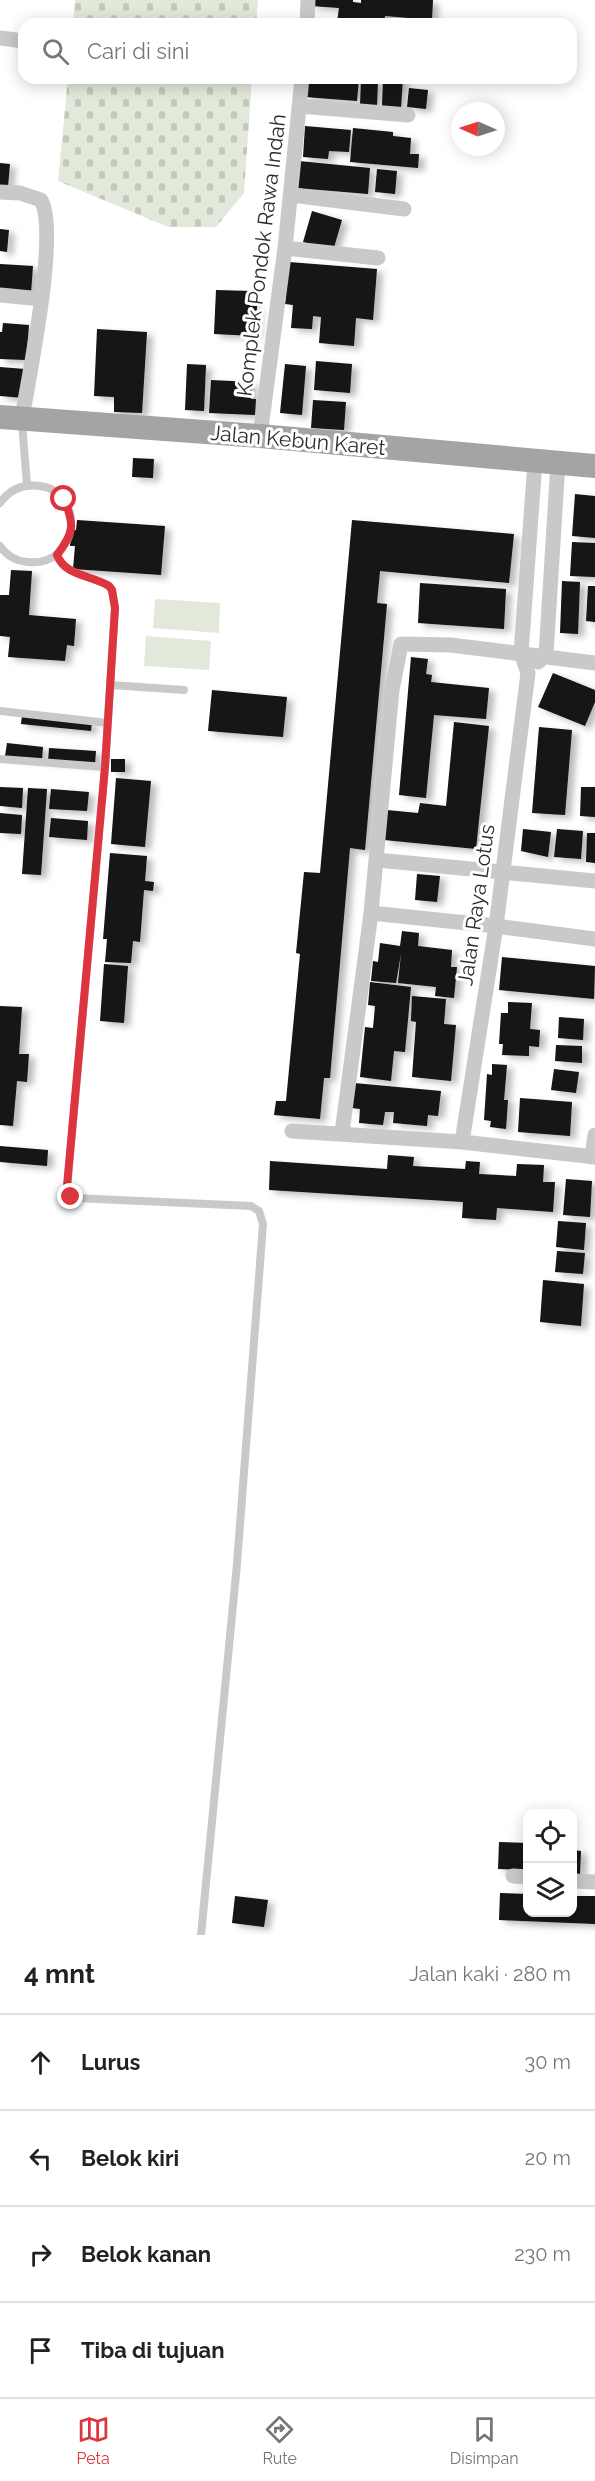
<!DOCTYPE html>
<html lang="id">
<head>
<meta charset="utf-8">
<style>
  :root { --surface:#fff; --page:#f2f2f2; --text:#222; --muted:#767676; --line:#e0e0e0; --accent:#dc353d }
  body { margin:0; font-family:Raleway,sans-serif; background:var(--page); color:var(--text) }
  .controls { position:absolute; right:18px; bottom:18px; display:grid; overflow:hidden; border-radius:12px; box-shadow:0 3px 15px #0003 }
  .controls button { width:54px; height:54px; display:grid; place-items:center; padding:0; border:0; border-bottom:2px solid var(--line); background:var(--surface); color:var(--text); font:30px sans-serif }
  .compass { position:absolute; left:451px; top:102px; width:54px; height:54px; border-radius:50%; background:var(--surface); box-shadow:0 3px 15px #0003; rotate:273deg }
  .stop { position:absolute; width:18px; height:18px; margin:-14px; border:4px solid #dc353d; border-radius:50%; background:#fff }
  .stop.end { background:#dc353d; border-color:#fff; box-shadow:0 2px 6px #0008 }
  .list { margin:0; padding:0; list-style:none }
  h2 { display:flex; justify-content:space-between; align-items:center; height:78px; margin:0; padding:0 24px; font-size:26px }
  h2 small { font-size:20px; font-weight:400; color:var(--muted) }
  .list li { display:grid; grid-template-columns:39px 1fr auto; gap:18px; align-items:center; box-sizing:border-box; height:96px; padding:0 24px; border-top:2px solid var(--line) }
  .list b { display:block; font-size:22px; white-space:nowrap }
  .list em { font-size:20px; font-style:normal; color:var(--muted) }
  .icon { flex:none; width:33px; height:33px; fill:none; stroke:currentColor; stroke-width:2; stroke-linecap:round; stroke-linejoin:round }
  .map { position:relative; flex:none; width:595px; height:1935px; overflow:hidden }
  .search { position:absolute; background:var(--surface); box-shadow:0 3px 15px #0003; left:18px; right:18px; top:18px; height:66px; display:flex; align-items:center; gap:15px; box-sizing:border-box; padding:0 21px; border-radius:18px; color:var(--muted); font-size:22px }
  .sheet { height:462px; background:var(--surface) }
  nav { display:flex; justify-content:space-around; align-items:center; box-sizing:border-box; height:84px; border-top:2px solid var(--line); background:var(--surface); font-size:16px; color:var(--muted) }
  nav a { display:grid; justify-items:center; gap:3px }
  nav .on { color:var(--accent) }
  .map>svg:first-child { display:block }
</style>
</head>
<body>
<div class="map">
<svg width="595" height="1935" viewBox="0 0 595 1935">
  <defs>
    <pattern id="cemetery-stones" width="16" height="16" patternUnits="userSpaceOnUse" patternTransform="scale(1.5)"><rect width="16" height="16" fill="#e2e9da"/><path d="M2 7V4a2 2 0 0 1 4 0v3zM10 15v-3a2 2 0 0 1 4 0v3z" fill="#c2c8bb"/></pattern>
    <filter id="shadow"><feDropShadow dx="6" dy="3.5" stdDeviation="3" flood-color="#0004"/></filter>
  </defs>
  <rect width="100%" height="100%" fill="#fff"/>
  <path fill="url(#cemetery-stones)" d="M 75,0 L 258,0 L 256,24 L 73,24 Z
    M 68,78 L 252,78 L 244,193 L 216,227 L 168,227 L 58,181 Z"/>
  <path fill="#e2e9da" d="M 155,599 L 220,603 L 219,633 L 153,628 Z
    M 146,636 L 211,641 L 209,670 L 144,666 Z"/>
  <path fill="#131313" filter="url(#shadow)" d="M 311,0 L 353,0 L 353,2 L 361,3 L 361,0 L 433,0 L 432,20 L 385,16 L 384,24 L 337,22 L 339,8 L 311,6 Z
    M 306,78 L 359,78 L 357,101 L 305,97 Z
    M 383,78 L 403,78 L 401,108 L 382,106 Z
    M 361,80 L 378,81 L 377,106 L 360,105 Z
    M 409,88 L 428,90 L 426,109 L 407,107 Z
    M 305,126 L 351,130 L 349,152 L 329,151 L 328,159 L 303,157 Z
    M 353,128 L 393,132 L 393,136 L 411,138 L 410,154 L 419,154 L 418,168 L 350,162 Z
    M 299,161 L 370,168 L 368,194 L 297,188 Z
    M 0,163 L 10,164 L 8,187 L 0,186 Z
    M 377,169 L 397,171 L 395,194 L 375,192 Z
    M 312,211 L 342,220 L 333,251 L 303,242 Z
    M 0,229 L 9,230 L 7,252 L 0,251 Z
    M 289,262 L 377,269 L 373,320 L 356,318 L 354,346 L 319,343 L 321,317 L 313,316 L 312,329 L 291,328 L 293,305 L 285,304 Z
    M 0,264 L 33,266 L 31,293 L 0,291 Z
    M 216,290 L 251,291 L 250,306 L 257,306 L 255,336 L 214,334 Z
    M 3,323 L 29,325 L 26,360 L 0,359 L 0,332 L 2,332 Z
    M 97,329 L 147,332 L 142,413 L 114,412 L 114,397 L 94,396 Z
    M 316,361 L 352,364 L 350,393 L 314,390 Z
    M 187,364 L 206,365 L 204,411 L 185,410 Z
    M 285,364 L 306,366 L 302,415 L 280,413 Z
    M 0,367 L 25,369 L 24,398 L 0,396 Z
    M 211,380 L 252,382 L 251,399 L 256,399 L 255,415 L 209,413 Z
    M 313,400 L 346,402 L 344,430 L 311,428 Z
    M 133,458 L 154,459 L 153,478 L 132,477 Z
    M 575,494 L 595,496 L 595,538 L 572,536 Z
    M 77,520 L 165,526 L 161,575 L 73,569 L 75,546 L 70,546 L 71,530 L 76,530 Z
    M 352,520 L 514,534 L 509,583 L 380,571 L 377,603 L 387,604 L 365,850 L 350,848 L 330,1078 L 324,1078 L 320,1119 L 274,1115 L 276,1101 L 286,1101 L 300,954 L 296,953 L 304,872 L 320,873 Z
    M 572,542 L 595,543 L 595,577 L 570,576 Z
    M 11,570 L 32,571 L 29,615 L 76,619 L 74,646 L 67,645 L 65,661 L 8,657 L 10,637 L 0,636 L 0,595 L 9,595 Z
    M 562,581 L 580,582 L 578,634 L 560,633 Z
    M 420,583 L 506,589 L 504,629 L 418,623 Z
    M 588,586 L 595,586 L 595,622 L 586,621 Z
    M 411,657 L 428,659 L 426,674 L 432,675 L 431,682 L 489,688 L 486,719 L 434,715 L 426,798 L 399,795 Z
    M 553,673 L 595,690 L 595,702 L 585,726 L 538,707 Z
    M 212,690 L 287,697 L 283,737 L 208,731 Z
    M 22,715 L 92,722 L 91,731 L 21,724 Z
    M 454,722 L 489,726 L 476,849 L 384,840 L 387,810 L 418,813 L 420,803 L 446,806 Z
    M 539,727 L 572,730 L 565,815 L 532,813 Z
    M 7,743 L 43,747 L 42,760 L 5,756 Z
    M 49,748 L 96,751 L 95,764 L 48,761 Z
    M 111,759 L 125,759 L 125,772 L 111,772 Z
    M 116,778 L 151,781 L 145,847 L 111,844 Z
    M 0,787 L 23,788 L 22,808 L 0,806 Z
    M 581,787 L 595,787 L 595,817 L 580,816 Z
    M 28,788 L 47,789 L 41,875 L 22,874 Z
    M 51,789 L 89,792 L 87,811 L 49,809 Z
    M 0,813 L 22,815 L 21,834 L 0,833 Z
    M 51,818 L 88,821 L 87,840 L 49,837 Z
    M 523,829 L 551,832 L 548,857 L 521,851 Z
    M 557,829 L 583,831 L 581,859 L 554,857 Z
    M 587,833 L 595,833 L 595,863 L 586,862 Z
    M 110,853 L 147,856 L 145,881 L 154,882 L 153,891 L 144,890 L 140,942 L 133,941 L 131,963 L 105,962 L 107,939 L 103,939 Z
    M 417,874 L 440,876 L 437,902 L 415,900 Z
    M 402,931 L 419,933 L 418,946 L 452,950 L 451,967 L 457,967 L 454,998 L 435,996 L 436,987 L 398,983 L 401,954 L 396,983 L 371,981 L 373,961 L 378,962 L 380,943 L 400,946 Z
    M 502,957 L 595,966 L 594,999 L 499,990 Z
    M 104,964 L 128,966 L 124,1023 L 100,1021 Z
    M 370,982 L 411,987 L 405,1052 L 394,1051 L 391,1081 L 360,1077 L 365,1027 L 373,1028 L 375,1006 L 368,1005 Z
    M 412,996 L 446,999 L 444,1024 L 456,1025 L 451,1081 L 412,1077 L 416,1022 L 411,1021 Z
    M 508,1002 L 532,1003 L 530,1029 L 540,1030 L 539,1047 L 529,1046 L 529,1056 L 502,1055 L 503,1044 L 499,1044 L 501,1013 L 508,1013 Z
    M 0,1006 L 22,1007 L 19,1054 L 29,1054 L 27,1082 L 17,1081 L 13,1126 L 0,1125 Z
    M 559,1017 L 584,1019 L 583,1040 L 558,1038 Z
    M 556,1045 L 582,1046 L 582,1063 L 555,1061 Z
    M 492,1064 L 507,1065 L 504,1100 L 508,1100 L 506,1129 L 490,1127 L 491,1121 L 484,1120 L 487,1074 L 492,1075 Z
    M 554,1069 L 579,1072 L 576,1093 L 551,1090 Z
    M 354,1083 L 441,1091 L 438,1116 L 428,1115 L 427,1126 L 393,1123 L 394,1112 L 385,1112 L 383,1125 L 359,1123 L 360,1109 L 351,1108 Z
    M 520,1098 L 572,1102 L 570,1136 L 518,1132 Z
    M 0,1146 L 48,1150 L 47,1166 L 0,1162 Z
    M 388,1155 L 414,1157 L 413,1166 L 465,1169 L 466,1161 L 480,1162 L 479,1174 L 499,1175 L 516,1176 L 517,1164 L 544,1165 L 543,1182 L 555,1182 L 553,1212 L 497,1208 L 496,1220 L 462,1218 L 463,1202 L 269,1190 L 270,1161 L 387,1169 Z
    M 566,1179 L 592,1181 L 590,1217 L 563,1215 Z
    M 558,1221 L 586,1223 L 584,1250 L 556,1247 Z
    M 557,1251 L 585,1253 L 583,1274 L 555,1272 Z
    M 543,1280 L 584,1284 L 581,1326 L 540,1322 Z
    M 499,1842 L 528,1843 L 528,1870 L 498,1869 Z
    M 572,1850 L 581,1851 L 580,1874 L 572,1873 Z
    M 500,1893 L 528,1894 L 528,1912 L 572,1912 L 572,1896 L 595,1896 L 595,1924 L 499,1920 Z
    M 235,1896 L 268,1900 L 264,1927 L 232,1923 Z"/>
  <g fill="none" stroke-linecap="round" stroke-linejoin="round">
    <path stroke="#c9c9c9" stroke-width="8" d="M 22,423 L 27,484
      M 0,503 C 10,489 22,484 40,486 C 87,492 79,568 27,562 C 16,561 6,555 0,546
      M 57,555 C 65,576 91,575 109,586 L 112,590 L 115,608 L 105,767 L 67,1190 L 71,1197 L 75,1198 L 251,1206 L 259,1211 L 263,1224 L 237,1564 L 201,1935
      M 111,685 L 184,690
      M 0,711 L 108,723
      M 0,759 L 105,767"/>
    <path stroke="#c9c9c9" stroke-width="15" d="M 307,24 L 308,0
      M 0,38 L 24,41
      M 299,106 L 408,115
      M 0,192 L 20,193 L 41,200 C 59,233 29,375 22,418
      M 291,195 L 404,209
      M 285,248 L 378,258
      M 0,295 L 42,299
      M 260,436 L 285,248 L 302,78
      M 538,662 L 546,655 L 558,463
      M 377,860 L 595,881
      M 371,913 L 496,926 L 595,939
      M 292,1131 L 462,1142 L 595,1157
      M 342,1133 L 371,913 L 392,690 L 401,644 L 451,645 L 595,663
      M 462,1142 L 496,926 L 528,673 L 521,653 L 535,462
      M 592,1157 L 595,1135
      M 513,1876 L 528,1877
      M 572,1881 L 595,1882"/>
    <path stroke="#a4a4a4" stroke-width="24" d="M 0,417 L 260,436 L 595,466"/>
  </g>
  <g fill="none" stroke-linecap="round" stroke-linejoin="round">
    <path stroke="#dc353d" stroke-width="8" d="M 64,499 C 75,526 74,532 57,555 C 65,576 91,575 109,586 L 112,590 L 115,608 L 105,767 L 67,1186 L 71,1197"/>
  </g>
  <g text-anchor="middle" dominant-baseline="central" stroke-width="6" stroke-linejoin="round" paint-order="stroke">
    <g font-size="21" fill="#2c2c2c" stroke="#fff">
      <text transform="translate(261 255) rotate(-83)">Komplek Pondok Rawa Indah</text>
      <text transform="translate(298 440) rotate(5)">Jalan Kebun Karet</text>
      <text transform="translate(476 905) rotate(-82)">Jalan Raya Lotus</text>
    </g>
  </g>
</svg>
<div class="controls">
<button><svg class="icon" aria-label="locate" viewBox="0 0 24 24"><circle cx="12" cy="12" r="6"/><path d="M12 2v4M12 18v4M2 12h4M18 12h4"/></svg></button>
<button><svg class="icon" aria-label="layers" viewBox="0 0 24 24"><path d="M12 4l9 5-9 5-9-5zM3 14l9 5 9-5"/></svg></button>
</div>
<svg class="compass" viewBox="-18 -18 36 36"><path d="M0-13l5 13h-10z" fill="#e53935"/><path d="M0 13l5-13h-10z" fill="#767676"/></svg>
<div class="stop" style="left:64px;top:499px"></div>
<div class="stop end" style="left:71px;top:1197px"></div>
<div class="search"><svg class="icon" aria-label="search" viewBox="0 0 24 24"><circle cx="10" cy="10" r="6"/><path d="M15 15l6 6"/></svg>Cari di sini</div>
</div>
<section class="sheet">
<h2>4 mnt<small>Jalan kaki · 280 m</small></h2>
<ul class="list">
<li><svg class="icon" aria-label="ahead" viewBox="0 0 24 24"><path d="M12 20V5M6 11l6-6 6 6"/></svg><div><b>Lurus</b></div><em>30 m</em></li>
<li><svg class="icon" aria-label="left" viewBox="0 0 24 24"><path d="M17 20v-9H6M10 6l-5 5 5 5"/></svg><div><b>Belok kiri</b></div><em>20 m</em></li>
<li><svg class="icon" aria-label="right" viewBox="0 0 24 24"><path d="M7 20v-9h11M14 6l5 5-5 5"/></svg><div><b>Belok kanan</b></div><em>230 m</em></li>
<li><svg class="icon" aria-label="arrive" viewBox="0 0 24 24"><path d="M6 21V4h12l-3 4 3 4H6"/></svg><div><b>Tiba di tujuan</b></div></li>
</ul>
</section>
<nav>
<a class="on"><svg class="icon" aria-label="map" viewBox="0 0 24 24"><path d="M3 6l6-2 6 2 6-2v14l-6 2-6-2-6 2zM9 4v14M15 6v14"/></svg>Peta</a>
<a><svg class="icon" aria-label="directions" viewBox="0 0 24 24"><path d="M12 3l9 9-9 9-9-9zM9 14v-3h6M13 9l2 2-2 2"/></svg>Rute</a>
<a><svg class="icon" aria-label="saved" viewBox="0 0 24 24"><path d="M7 4h10v16l-5-4-5 4z"/></svg>Disimpan</a>
</nav>
</body>
</html>
